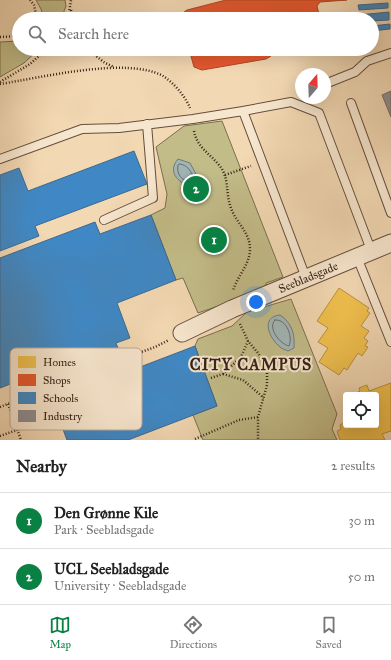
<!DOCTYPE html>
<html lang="en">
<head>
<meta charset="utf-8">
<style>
  :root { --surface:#fff; --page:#f6f6f6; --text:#222; --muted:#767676; --line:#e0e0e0; --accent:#0b8043 }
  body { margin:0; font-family:"IM FELL Great Primer",serif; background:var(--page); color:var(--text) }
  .controls { position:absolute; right:12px; bottom:12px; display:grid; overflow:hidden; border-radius:4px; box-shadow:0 4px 16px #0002 }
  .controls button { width:36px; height:36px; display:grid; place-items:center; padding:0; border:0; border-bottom:1px solid var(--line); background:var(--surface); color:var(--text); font:20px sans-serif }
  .compass { position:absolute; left:295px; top:68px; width:36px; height:36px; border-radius:50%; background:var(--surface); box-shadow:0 4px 16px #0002; rotate:19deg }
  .you { position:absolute; left:256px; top:302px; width:14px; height:14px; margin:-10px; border:3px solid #fff; border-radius:50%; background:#1a73e8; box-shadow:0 0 0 6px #1a73e833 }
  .badge { display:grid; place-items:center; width:26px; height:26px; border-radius:50%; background:var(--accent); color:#fff; font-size:13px; font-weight:700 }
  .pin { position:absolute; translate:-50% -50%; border:2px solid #fff; box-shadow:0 1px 4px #0006 }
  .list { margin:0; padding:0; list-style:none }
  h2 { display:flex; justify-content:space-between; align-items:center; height:52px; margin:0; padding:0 16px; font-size:17px }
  h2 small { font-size:13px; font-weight:400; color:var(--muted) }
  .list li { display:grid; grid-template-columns:26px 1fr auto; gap:12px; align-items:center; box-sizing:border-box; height:56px; padding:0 16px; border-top:1px solid var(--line) }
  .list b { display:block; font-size:15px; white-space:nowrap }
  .list p { margin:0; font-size:13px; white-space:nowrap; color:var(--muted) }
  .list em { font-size:13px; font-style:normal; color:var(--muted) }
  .icon { flex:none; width:22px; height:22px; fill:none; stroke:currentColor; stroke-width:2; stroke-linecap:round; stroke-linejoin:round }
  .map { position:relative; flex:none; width:391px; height:440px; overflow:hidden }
  .search { position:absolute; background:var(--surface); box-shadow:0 4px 16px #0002; left:12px; right:12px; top:12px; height:44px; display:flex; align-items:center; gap:10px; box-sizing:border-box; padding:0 14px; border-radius:22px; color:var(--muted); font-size:15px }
  .sheet { height:164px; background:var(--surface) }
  nav { display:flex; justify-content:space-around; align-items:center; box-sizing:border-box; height:56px; border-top:1px solid var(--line); background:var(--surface); font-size:11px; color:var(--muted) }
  nav a { display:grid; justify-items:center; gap:2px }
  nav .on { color:var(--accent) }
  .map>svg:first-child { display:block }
</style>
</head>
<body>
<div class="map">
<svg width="391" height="440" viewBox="0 0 391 440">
  <rect width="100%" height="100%" fill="#f2d8b3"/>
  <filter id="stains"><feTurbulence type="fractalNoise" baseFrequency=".005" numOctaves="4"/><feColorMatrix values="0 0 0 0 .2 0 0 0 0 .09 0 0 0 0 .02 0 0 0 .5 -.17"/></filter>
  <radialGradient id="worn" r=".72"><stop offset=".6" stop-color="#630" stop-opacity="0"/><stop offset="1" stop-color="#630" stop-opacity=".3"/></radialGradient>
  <path fill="#c2bc88" stroke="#7c6e4f" d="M 36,0 L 65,0 L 66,6 L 61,19 L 44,19 L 41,9 Z
    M 19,41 L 19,49 L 39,49 L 24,63 L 0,77 L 0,42 Z
    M 222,121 L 283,277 L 266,283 L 266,287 L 224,304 L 198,313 L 183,278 L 176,280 L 151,215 L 165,208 L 167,194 L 156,147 L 184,126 Z
    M 291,299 L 337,414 L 332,429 L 337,440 L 203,440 L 193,415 L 217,406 L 195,346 L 198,339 L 232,326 L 247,312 Z"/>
  <path fill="#a1b6b8" stroke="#767a77" d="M 178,159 L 190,163 L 197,176 L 195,183 L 190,187 C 178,182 167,172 178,159 Z
    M 280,315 C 292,323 295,334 294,348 L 288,351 C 286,350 282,349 280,347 C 269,338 260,317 280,315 Z"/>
  <path fill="#f2c14e" stroke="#ba913d" d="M 339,288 L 369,308 L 367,311 L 370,313 L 361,326 L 369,331 L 364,338 L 368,341 L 365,346 L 368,347 L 362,356 L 358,353 L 347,370 L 344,368 L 339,375 L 319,362 L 328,348 L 318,342 L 328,328 L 317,321 Z
    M 391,383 L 391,431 L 382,434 L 385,440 L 340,440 L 337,431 L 341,429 L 340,425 L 346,422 L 346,425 L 376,425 L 376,395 L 359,395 L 358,392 L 360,391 L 359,388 L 367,385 L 369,391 Z"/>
  <path fill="#e4572e" stroke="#b04627" d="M 226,0 L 347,0 L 320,2 L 317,6 L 320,19 L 182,19 L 184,12 L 187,10 Z
    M 189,49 L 272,49 L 273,52 L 271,56 L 266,59 L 202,70 L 194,67 Z"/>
  <path fill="#3f88c5" stroke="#3c6990" d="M 388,3 L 388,8 L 359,10 L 358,5 Z
    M 389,12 L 389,20 L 372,21 L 372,19 L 359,19 L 359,15 Z
    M 390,24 L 390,29 L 372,31 L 372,26 Z
    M 134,151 L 147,184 L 35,226 L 39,236 L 0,251 L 0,175 L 19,168 L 28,191 Z
    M 151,215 L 176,280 L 117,303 L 130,338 L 116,343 L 127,372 L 195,346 L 217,406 L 128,440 L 67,440 L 52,400 L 112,377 L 101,349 L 0,388 L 0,258 L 95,222 L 100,234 Z"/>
  <path fill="#8d8d92" stroke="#736c6d" d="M 391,91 L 391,117 L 382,95 Z"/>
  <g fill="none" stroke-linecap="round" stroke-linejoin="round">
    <path stroke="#6c6b67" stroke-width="1" d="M 180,164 C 187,165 190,170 193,176 L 190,182 C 182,181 176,174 178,165 Z
      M 275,320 C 287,319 293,337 289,346 C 280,344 267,328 275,320 Z"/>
    <defs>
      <path id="service" d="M 325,84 L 355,72 L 367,61 L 391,53
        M 351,103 L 391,213
        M 0,159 L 82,129 L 119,128 L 193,119 L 243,111
        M 104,220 L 153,198 L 147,124
        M 357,257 L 391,342
        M 306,278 L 243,111 L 291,102 L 319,113 L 371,250"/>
      <g id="minor">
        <path id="s1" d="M 182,333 L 232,309 L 391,243"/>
      </g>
    </defs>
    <use href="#service" stroke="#654e3d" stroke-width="10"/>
    <use href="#minor" stroke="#654e3d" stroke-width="19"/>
    <path stroke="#362016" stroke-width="2.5" stroke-dasharray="1 2" stroke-linecap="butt" d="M 30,0 L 34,5 L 37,19
      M 71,10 L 73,19
      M 68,19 L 71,0
      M 0,37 L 19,36
      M 87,49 L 105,63 L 114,67
      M 0,82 L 30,64 L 47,49
      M 0,84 C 40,78 127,56 163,76 C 174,83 185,96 190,108
      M 194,131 C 197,147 209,153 219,165 C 230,178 225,192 231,208 C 236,223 250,232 250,249 C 250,265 237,276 233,291
      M 225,175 L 251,166
      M 240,324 L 248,341 L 258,353 L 267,368 L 267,385 L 258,417 L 258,440
      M 125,358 L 155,347 L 169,340
      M 223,374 L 243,380 L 264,398
      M 211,378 L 223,374 L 241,357 L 248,341
      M 8,404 L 21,440
      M 0,407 L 105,366
      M 0,436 L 51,418
      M 195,439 L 239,420 L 258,417"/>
    <use href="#service" stroke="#f7e6ce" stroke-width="8"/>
    <use href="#minor" stroke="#f7e6ce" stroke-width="17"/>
  </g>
  <g text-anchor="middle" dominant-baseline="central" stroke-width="4" stroke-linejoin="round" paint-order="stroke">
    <g font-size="12" fill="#362016" stroke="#f7e6ce">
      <text stroke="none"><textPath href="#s1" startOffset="138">Seebladsgade</textPath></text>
    </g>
    <g font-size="16" font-weight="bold" letter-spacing="1" fill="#362016" stroke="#f7e6ce">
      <text x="251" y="364">CITY CAMPUS</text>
    </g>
  </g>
  <rect x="10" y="348" width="132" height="82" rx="6" fill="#f7e6ce" stroke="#bdab97" stroke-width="1"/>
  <rect x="18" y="356" width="18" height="12" fill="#f2c14e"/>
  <rect x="18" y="374" width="18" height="12" fill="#e4572e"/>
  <rect x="18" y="392" width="18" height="12" fill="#3f88c5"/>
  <rect x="18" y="410" width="18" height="12" fill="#8d8d92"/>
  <g font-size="11" fill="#362016">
    <text x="43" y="366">Homes</text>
    <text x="43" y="384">Shops</text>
    <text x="43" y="402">Schools</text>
    <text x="43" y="420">Industry</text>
  </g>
  <rect width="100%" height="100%" filter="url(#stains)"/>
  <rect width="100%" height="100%" fill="url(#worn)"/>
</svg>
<div class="controls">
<button><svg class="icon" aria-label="locate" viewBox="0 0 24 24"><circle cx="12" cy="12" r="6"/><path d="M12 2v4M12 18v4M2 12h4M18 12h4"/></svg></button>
</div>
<svg class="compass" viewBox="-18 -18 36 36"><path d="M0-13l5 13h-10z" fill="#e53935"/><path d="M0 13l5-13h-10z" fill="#767676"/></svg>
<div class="you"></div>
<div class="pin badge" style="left:214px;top:240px">1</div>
<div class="pin badge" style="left:196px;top:189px">2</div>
<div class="search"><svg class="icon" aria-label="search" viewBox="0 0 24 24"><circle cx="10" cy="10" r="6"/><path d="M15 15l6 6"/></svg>Search here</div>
</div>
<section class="sheet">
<h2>Nearby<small>2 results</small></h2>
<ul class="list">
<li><span class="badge">1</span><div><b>Den Grønne Kile</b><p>Park · Seebladsgade</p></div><em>30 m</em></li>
<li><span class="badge">2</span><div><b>UCL Seebladsgade</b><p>University · Seebladsgade</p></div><em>50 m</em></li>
</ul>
</section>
<nav>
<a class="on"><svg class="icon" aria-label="map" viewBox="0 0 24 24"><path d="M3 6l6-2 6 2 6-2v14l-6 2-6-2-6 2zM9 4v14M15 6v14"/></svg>Map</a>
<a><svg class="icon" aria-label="directions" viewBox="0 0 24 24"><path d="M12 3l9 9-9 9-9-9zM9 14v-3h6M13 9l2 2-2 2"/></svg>Directions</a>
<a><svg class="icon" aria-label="saved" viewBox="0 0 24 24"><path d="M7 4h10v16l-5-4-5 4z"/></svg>Saved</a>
</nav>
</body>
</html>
